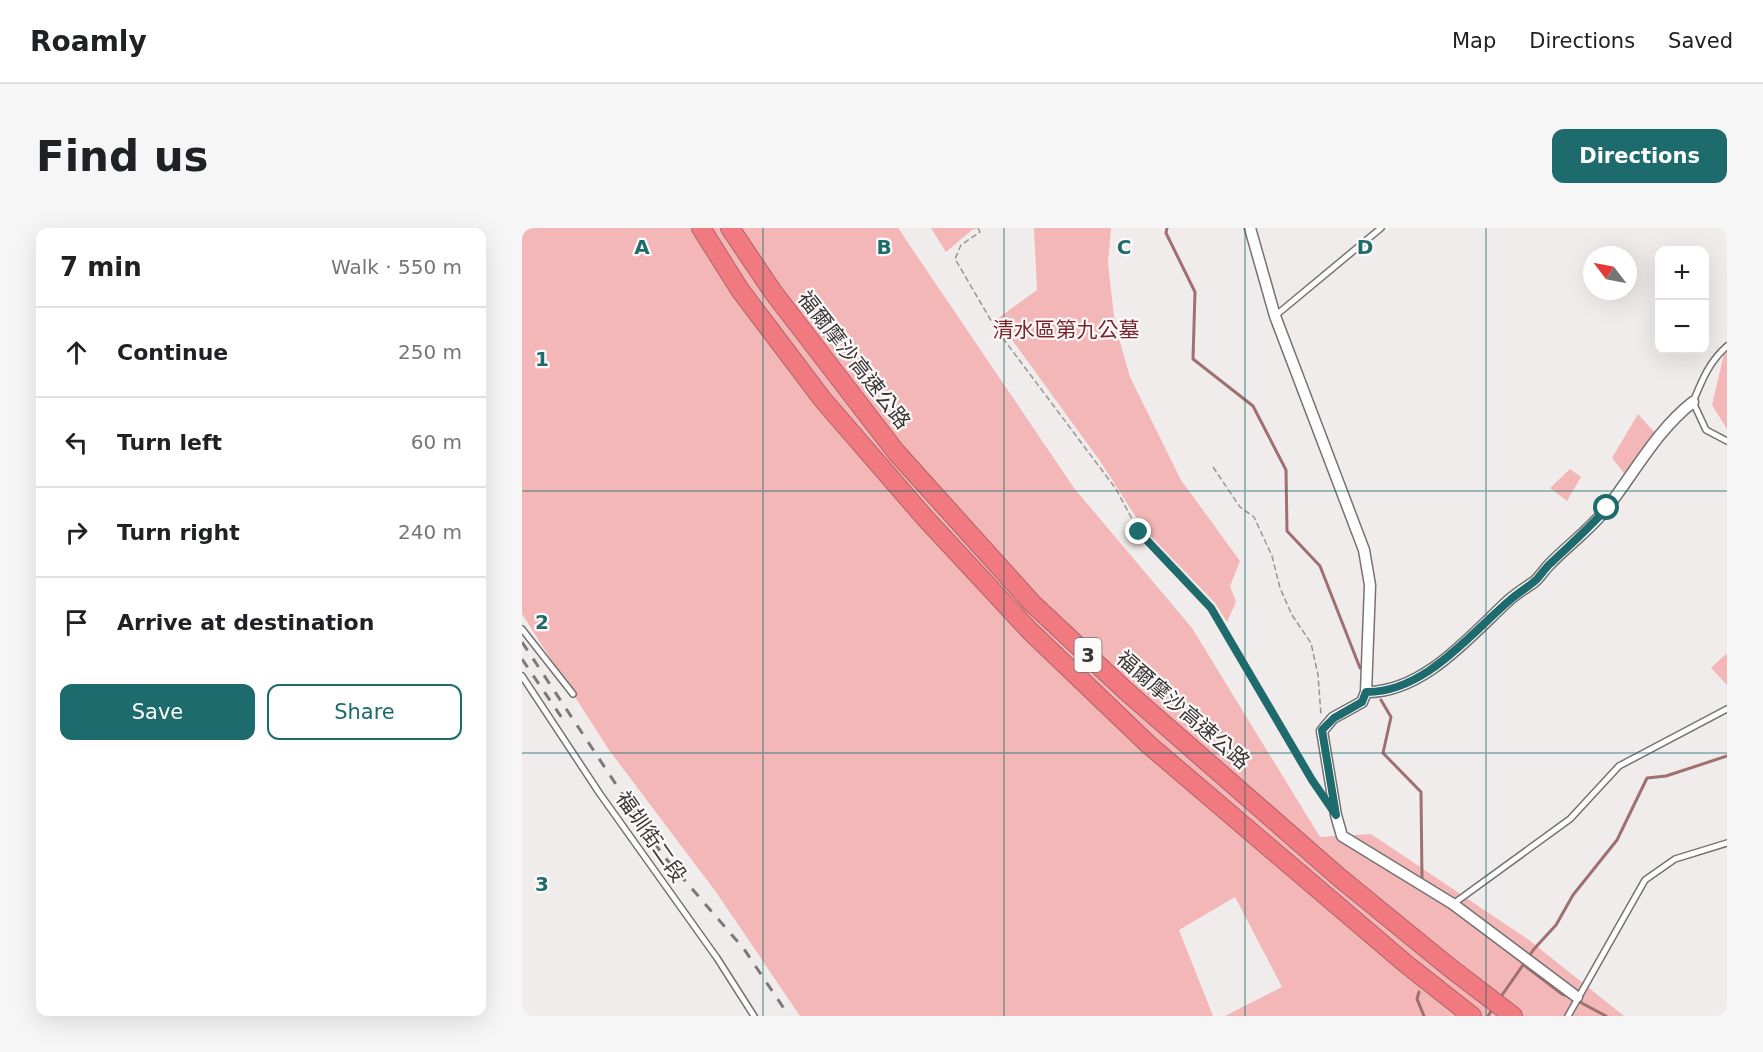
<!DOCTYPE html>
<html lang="en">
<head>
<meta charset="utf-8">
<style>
  :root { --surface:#fff; --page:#f6f6f6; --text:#202124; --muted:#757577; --line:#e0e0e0; --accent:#1e6b6d }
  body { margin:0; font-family:"DejaVu Sans","Noto Sans TC",sans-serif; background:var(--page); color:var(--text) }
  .controls { position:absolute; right:18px; top:18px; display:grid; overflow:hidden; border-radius:12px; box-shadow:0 6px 24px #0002 }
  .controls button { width:54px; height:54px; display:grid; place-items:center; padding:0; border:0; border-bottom:2px solid var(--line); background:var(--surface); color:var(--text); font:30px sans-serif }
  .compass { position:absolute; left:1061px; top:18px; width:54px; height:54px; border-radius:50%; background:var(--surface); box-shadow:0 6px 24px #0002; rotate:302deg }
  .stop { position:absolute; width:18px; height:18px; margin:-14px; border:4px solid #1e6b6d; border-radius:50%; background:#fff }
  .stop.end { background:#1e6b6d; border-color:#fff; box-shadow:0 2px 6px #0008 }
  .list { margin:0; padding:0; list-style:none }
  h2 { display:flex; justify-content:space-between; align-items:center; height:78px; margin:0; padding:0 24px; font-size:26px }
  h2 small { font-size:20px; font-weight:400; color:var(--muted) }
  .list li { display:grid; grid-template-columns:39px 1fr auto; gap:18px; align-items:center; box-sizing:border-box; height:90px; padding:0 24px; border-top:2px solid var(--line) }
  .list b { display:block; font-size:22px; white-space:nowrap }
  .list em { font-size:20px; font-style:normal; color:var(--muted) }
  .actions { display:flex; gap:12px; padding:18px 24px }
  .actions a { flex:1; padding:14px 0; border:2px solid var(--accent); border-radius:12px; text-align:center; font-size:21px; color:var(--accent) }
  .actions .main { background:var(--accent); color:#fff }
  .icon { flex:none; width:33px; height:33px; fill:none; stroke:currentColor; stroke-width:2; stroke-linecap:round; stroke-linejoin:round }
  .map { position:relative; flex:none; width:1205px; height:788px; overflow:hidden; border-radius:12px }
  header { display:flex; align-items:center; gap:36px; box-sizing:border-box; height:84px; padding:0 30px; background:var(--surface); border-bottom:2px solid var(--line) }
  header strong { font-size:28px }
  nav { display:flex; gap:33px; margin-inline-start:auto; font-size:21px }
  .intro { display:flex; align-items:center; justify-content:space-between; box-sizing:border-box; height:144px; padding:0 36px }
  h1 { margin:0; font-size:42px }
  .button { padding:15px 27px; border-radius:12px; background:var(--accent); color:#fff; font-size:21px; font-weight:700 }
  main { display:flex; gap:36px; padding:0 36px }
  aside { flex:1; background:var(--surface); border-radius:12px; box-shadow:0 6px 24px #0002 }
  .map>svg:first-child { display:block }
</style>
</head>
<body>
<header>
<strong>Roamly</strong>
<nav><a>Map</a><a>Directions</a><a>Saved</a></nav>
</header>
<div class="intro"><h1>Find us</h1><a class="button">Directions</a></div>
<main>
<aside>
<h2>7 min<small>Walk · 550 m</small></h2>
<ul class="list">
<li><svg class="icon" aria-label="ahead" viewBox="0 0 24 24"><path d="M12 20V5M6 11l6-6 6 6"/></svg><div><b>Continue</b></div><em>250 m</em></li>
<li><svg class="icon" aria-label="left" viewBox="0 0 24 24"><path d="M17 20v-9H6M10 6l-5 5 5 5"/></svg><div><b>Turn left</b></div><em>60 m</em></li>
<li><svg class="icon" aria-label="right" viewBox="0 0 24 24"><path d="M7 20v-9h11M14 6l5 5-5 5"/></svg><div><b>Turn right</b></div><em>240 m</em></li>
<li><svg class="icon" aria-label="arrive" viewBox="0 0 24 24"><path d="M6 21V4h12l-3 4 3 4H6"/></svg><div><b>Arrive at destination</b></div></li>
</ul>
<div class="actions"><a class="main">Save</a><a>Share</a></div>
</aside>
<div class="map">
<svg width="1205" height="788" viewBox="0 0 1205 788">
  <rect width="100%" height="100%" fill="#f1ecec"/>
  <path fill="#f3b7b7" d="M 0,0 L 376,0 L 552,260 L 670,400 L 798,609 L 849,606 L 1007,712 L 1102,788 L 703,788 L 760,759 L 713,669 L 657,702 L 691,788 L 278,788 L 194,664 L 87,522 L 0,386 Z
    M 409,0 L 456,0 L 450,2 L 424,24 Z
    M 512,0 L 589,0 L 586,35 L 593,97 L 608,149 L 659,252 L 718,333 L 708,358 L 714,374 L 705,394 L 693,375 L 621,300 L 578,233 L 475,91 L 515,62 Z
    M 1205,113 L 1205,201 L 1190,177 Z
    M 1116,186 L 1135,207 L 1104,248 L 1090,230 Z
    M 1048,241 L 1059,249 L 1045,273 L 1028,260 Z
    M 1204,426 L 1205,427 L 1205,457 L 1189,440 Z"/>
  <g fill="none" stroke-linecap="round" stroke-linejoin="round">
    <path stroke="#a06f70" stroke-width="3" d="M 645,0 L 644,5 L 673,64 L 671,131 L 731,178 L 764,242 L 765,303 L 798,338 L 838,440
      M 859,472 L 869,489 L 861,525 L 899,564 L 900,652
      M 1002,737 L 1040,766 L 1048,769
      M 897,764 L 895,771 L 902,788
      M 978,770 L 1012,721 L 1034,697 L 1051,667 L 1095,612 L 1125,550 L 1144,548 L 1205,528
      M 1054,772 L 1084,788
      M 966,788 L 971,780"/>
    <defs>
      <path id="service" d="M 753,88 L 859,0
        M 1205,118 C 1187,134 1180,152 1171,174 L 1184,202 L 1205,213
        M 0,401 L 51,466
        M 0,448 L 78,566 L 195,730 L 232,788
        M 931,676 L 1048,591 L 1097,538 L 1205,481
        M 1046,788 L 1123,652 L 1153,631 L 1205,615"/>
      <path id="minor" d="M 728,0 L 753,88 L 842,322 L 848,357 L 844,464 L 840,474 L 811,490 L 800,503 L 814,587 L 820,608 L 931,676 L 1055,769
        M 844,464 C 901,465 948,408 986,373 C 994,366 1003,360 1012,354 C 1018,349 1022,342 1027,337 C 1046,317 1068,302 1085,280 C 1113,244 1135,202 1171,174"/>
      <path id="motorway" d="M 179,0 L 218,62 L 301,172 L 404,291 L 508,403 L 627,517 L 884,736 L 950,788
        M 208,0 L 251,64 L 374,224 L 510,375 L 604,463 L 818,650 L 927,739 L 991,788"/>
    </defs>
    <use href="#service" stroke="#777272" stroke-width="8"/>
    <use href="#minor" stroke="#777272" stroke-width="13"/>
    <use href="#motorway" stroke="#b06267" stroke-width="20"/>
    <path stroke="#999595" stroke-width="1.5" stroke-dasharray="6 3" stroke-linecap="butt" d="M 456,0 L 458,4 L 439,17 L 433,31 L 474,101 L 594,261 L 617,304 L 689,380 L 799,565
      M 691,239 L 718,279 L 732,289 L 750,328 L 758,360 L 770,387 L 789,415 L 796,447 L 799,487"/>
    <use href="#service" stroke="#fff" stroke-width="5"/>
    <use href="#minor" stroke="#fff" stroke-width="10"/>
    <use href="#motorway" stroke="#f17a81" stroke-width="18"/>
    <path stroke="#7c7979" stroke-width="3" stroke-dasharray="10 10" stroke-linecap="butt" d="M 0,414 L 140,626 L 222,721 L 267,788
      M 0,431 L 42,493"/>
  </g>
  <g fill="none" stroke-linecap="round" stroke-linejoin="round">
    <path stroke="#1e6b6d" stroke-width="8" d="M 617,304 L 689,380 L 790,552 L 814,587 L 800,502 L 812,490 L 840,474 L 844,464 C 902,465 948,406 988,372 C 996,365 1006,359 1014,352 C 1019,347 1023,340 1029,335 C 1048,317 1067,300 1085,280"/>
  </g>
  <path fill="none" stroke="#1e6b6d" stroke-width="1.5" stroke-opacity="0.55" d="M 241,0 L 241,788M 482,0 L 482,788M 723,0 L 723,788M 964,0 L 964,788M 0,263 L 1205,263M 0,525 L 1205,525"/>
  <g text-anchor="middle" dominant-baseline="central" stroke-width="4.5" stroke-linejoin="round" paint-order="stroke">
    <rect fill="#fffafa" stroke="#747171" stroke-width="1.5" x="552.5" y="410" width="27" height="34" rx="4.5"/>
    <g font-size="20" font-weight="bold" fill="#383636">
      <text x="566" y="427">3</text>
    </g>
    <g font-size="21" fill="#79252e" stroke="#fffafa">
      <text x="544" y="102">清水區第九公墓</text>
    </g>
    <g font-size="21" fill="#383636" stroke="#fffafa">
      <text transform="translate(332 132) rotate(52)">福爾摩沙高速公路</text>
      <text transform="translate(661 482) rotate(41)">福爾摩沙高速公路</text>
      <text transform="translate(129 609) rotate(55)">福圳街二段</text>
    </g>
  </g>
  <g font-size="20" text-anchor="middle" font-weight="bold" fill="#1e6b6d" stroke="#fffafa" stroke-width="4.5" stroke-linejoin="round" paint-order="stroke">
    <text x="120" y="26">A</text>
    <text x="362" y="26">B</text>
    <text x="602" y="26">C</text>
    <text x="843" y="26">D</text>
    <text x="20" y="138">1</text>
    <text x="20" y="401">2</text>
    <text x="20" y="663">3</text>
  </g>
</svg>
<div class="controls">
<button>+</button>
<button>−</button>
</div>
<svg class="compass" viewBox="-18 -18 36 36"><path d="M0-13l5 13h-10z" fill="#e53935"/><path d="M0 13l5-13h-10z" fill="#757577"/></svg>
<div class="stop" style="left:1085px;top:280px"></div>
<div class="stop end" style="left:617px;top:304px"></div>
</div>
</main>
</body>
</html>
